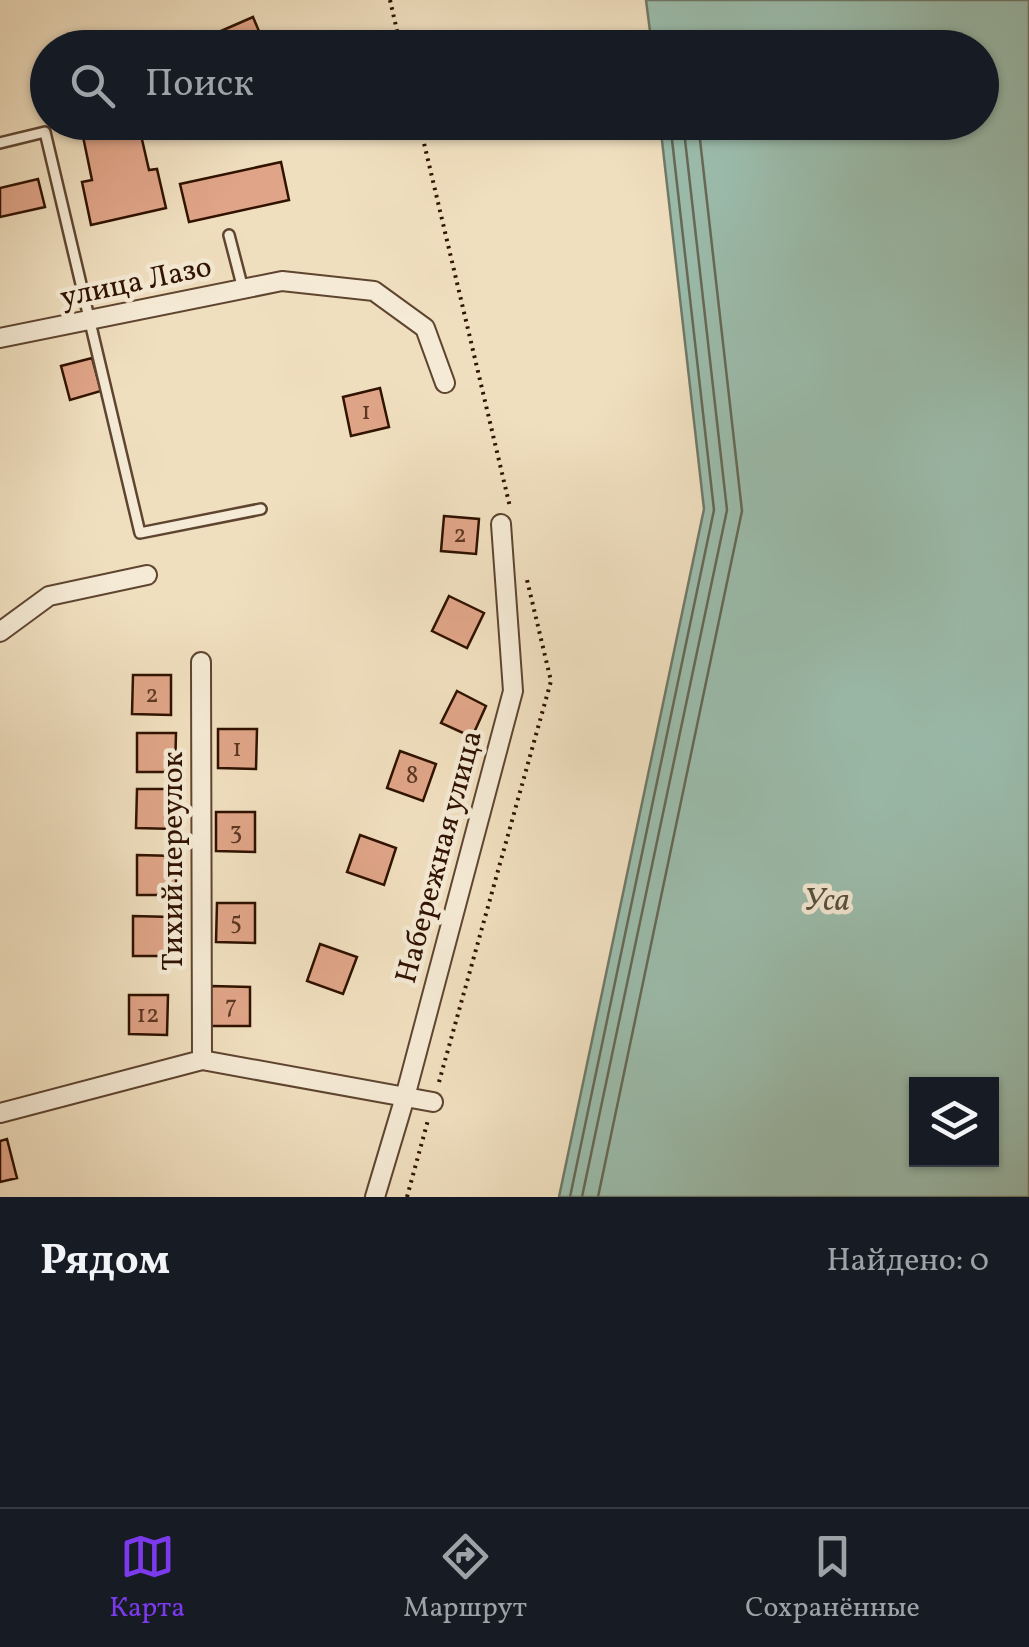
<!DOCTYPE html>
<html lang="ru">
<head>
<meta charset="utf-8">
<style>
  :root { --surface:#171b24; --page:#242831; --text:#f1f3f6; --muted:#9ea1a6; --line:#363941; --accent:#7c3aed }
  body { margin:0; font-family:Vollkorn,serif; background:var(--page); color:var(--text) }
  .controls { position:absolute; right:30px; bottom:30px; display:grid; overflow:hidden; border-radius:0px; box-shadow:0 2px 8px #0004 }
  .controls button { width:90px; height:90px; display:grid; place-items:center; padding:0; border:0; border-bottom:2px solid var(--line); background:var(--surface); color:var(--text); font:50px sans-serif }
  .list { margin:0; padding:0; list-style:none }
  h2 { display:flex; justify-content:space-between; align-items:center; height:130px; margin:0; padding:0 40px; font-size:42px }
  h2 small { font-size:32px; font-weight:400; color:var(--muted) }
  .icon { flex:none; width:55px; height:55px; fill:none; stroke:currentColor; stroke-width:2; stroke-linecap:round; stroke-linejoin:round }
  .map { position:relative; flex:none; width:1029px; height:1197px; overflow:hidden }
  .search { position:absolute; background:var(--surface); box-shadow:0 2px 8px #0004; left:30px; right:30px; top:30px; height:110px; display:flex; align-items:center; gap:25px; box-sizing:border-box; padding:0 35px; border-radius:55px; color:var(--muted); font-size:38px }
  .sheet { height:310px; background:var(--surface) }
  nav { display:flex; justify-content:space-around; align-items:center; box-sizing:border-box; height:140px; border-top:2px solid var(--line); background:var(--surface); font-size:28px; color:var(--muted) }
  nav a { display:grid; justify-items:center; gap:5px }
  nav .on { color:var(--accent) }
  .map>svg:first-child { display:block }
</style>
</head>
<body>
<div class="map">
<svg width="1029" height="1197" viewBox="0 0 1029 1197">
  <rect width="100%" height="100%" fill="#f0dfbf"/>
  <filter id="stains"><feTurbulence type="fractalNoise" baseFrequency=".002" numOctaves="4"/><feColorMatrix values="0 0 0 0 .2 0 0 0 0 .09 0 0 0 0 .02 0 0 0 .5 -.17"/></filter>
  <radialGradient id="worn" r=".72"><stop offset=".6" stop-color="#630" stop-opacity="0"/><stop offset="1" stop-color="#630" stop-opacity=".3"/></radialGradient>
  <path fill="#9bbdad" stroke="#707968" stroke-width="2.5" fill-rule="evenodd" d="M 646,0 L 1029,0 L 1029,1197 L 559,1197 L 704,509 L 660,123 L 982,122 L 982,48 L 652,47 ZM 916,1084 L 992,1084 L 992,1160 L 916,1160 Z"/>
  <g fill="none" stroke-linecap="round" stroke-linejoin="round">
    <path stroke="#656856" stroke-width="2.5" d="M 570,1197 L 714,510 L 670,122
      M 582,1197 L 727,510 L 683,122
      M 598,1197 L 742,511 L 698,122"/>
  </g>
  <path fill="#e0a588" stroke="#2f1200" stroke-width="2.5" d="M 253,17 L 266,48 L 229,48 L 221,31 Z
    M 80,122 L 138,122 L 149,170 L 157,169 L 166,208 L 91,225 L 82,182 L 92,180 Z
    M 281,162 L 289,200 L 189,222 L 180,184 Z
    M 38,179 L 45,207 L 0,217 L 0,188 Z
    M 92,358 L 101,391 L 70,400 L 61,366 Z
    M 380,388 L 389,427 L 351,436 L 343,397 Z
    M 444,516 L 479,519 L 476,554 L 441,551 Z
    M 449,596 L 484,613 L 467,648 L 432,631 Z
    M 133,675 L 171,675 L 171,715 L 132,714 Z
    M 457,691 L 486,706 L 472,737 L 441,723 Z
    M 218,729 L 257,729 L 256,769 L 218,768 Z
    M 137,733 L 176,733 L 175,772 L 137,772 Z
    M 400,751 L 436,764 L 423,801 L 387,788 Z
    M 137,789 L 175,789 L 175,829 L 136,828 Z
    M 216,812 L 255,812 L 255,852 L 216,851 Z
    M 360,835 L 396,848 L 384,885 L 347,872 Z
    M 137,855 L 176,856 L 176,895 L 137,895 Z
    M 217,903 L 255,903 L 255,943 L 216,942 Z
    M 133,916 L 172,917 L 171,956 L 133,956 Z
    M 320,944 L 357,957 L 343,994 L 307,981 Z
    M 211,986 L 250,987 L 250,1026 L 211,1026 Z
    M 129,995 L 168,995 L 167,1035 L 129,1034 Z
    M 7,1139 L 17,1178 L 0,1182 L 0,1141 Z"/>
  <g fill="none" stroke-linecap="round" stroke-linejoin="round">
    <defs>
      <path id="lane" d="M 0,143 L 45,132 L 140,533 L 261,509
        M 229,235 L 243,289"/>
      <path id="street" d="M 0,338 L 282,281 L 374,291 L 425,328 L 445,383
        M 0,632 L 49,596 L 147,575
        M 201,662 L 202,1060
        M 0,1113 L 202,1060 L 433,1102
        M 375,1197 L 405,1097 L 513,691 L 501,524"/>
    </defs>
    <use href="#lane" stroke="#5f4530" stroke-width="14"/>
    <use href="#street" stroke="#5f4530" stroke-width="22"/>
    <path stroke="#2f1200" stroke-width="4" stroke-dasharray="2.5 5" stroke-linecap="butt" d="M 390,0 L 401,48
      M 419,122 L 510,507
      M 439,1082 L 551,681 L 527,580
      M 407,1197 L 428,1120"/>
    <use href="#lane" stroke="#f5ead5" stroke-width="9"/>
    <use href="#street" stroke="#f5ead5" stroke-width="18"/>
  </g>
  <g text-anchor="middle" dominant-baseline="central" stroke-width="9" stroke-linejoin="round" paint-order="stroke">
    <g font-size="25" fill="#5b3722">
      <text x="366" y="412">1</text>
      <text x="460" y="535">2</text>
      <text x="152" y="695">2</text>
      <text x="237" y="749">1</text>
      <text x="412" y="776">8</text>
      <text x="236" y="832">3</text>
      <text x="236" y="922">5</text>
      <text x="231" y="1006">7</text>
      <text x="148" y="1015">12</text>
    </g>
    <g font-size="30" fill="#2f1200" stroke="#f5ead5">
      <text transform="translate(136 283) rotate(-12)">улица Лазо</text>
      <text transform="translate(440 857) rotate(-75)">Набережная улица</text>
      <text transform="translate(174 861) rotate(-90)">Тихий переулок</text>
    </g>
    <g font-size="32" font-style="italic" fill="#554e3d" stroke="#f5ead5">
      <text x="827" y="902">Уса</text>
    </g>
  </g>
  <rect width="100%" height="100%" filter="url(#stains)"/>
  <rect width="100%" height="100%" fill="url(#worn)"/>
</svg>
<div class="controls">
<button><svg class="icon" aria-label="layers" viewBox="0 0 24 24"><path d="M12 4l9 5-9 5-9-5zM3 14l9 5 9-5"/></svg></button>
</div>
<div class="search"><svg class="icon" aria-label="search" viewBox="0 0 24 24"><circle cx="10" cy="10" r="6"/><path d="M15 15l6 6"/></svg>Поиск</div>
</div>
<section class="sheet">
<h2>Рядом<small>Найдено: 0</small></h2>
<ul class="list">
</ul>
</section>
<nav>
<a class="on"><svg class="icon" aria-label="map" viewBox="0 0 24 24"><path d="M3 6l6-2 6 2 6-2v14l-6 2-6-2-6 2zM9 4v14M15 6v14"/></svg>Карта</a>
<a><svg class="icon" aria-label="directions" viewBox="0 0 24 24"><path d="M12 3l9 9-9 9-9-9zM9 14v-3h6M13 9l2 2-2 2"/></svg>Маршрут</a>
<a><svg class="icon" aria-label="saved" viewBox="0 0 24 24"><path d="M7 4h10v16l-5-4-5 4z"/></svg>Сохранённые</a>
</nav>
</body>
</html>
